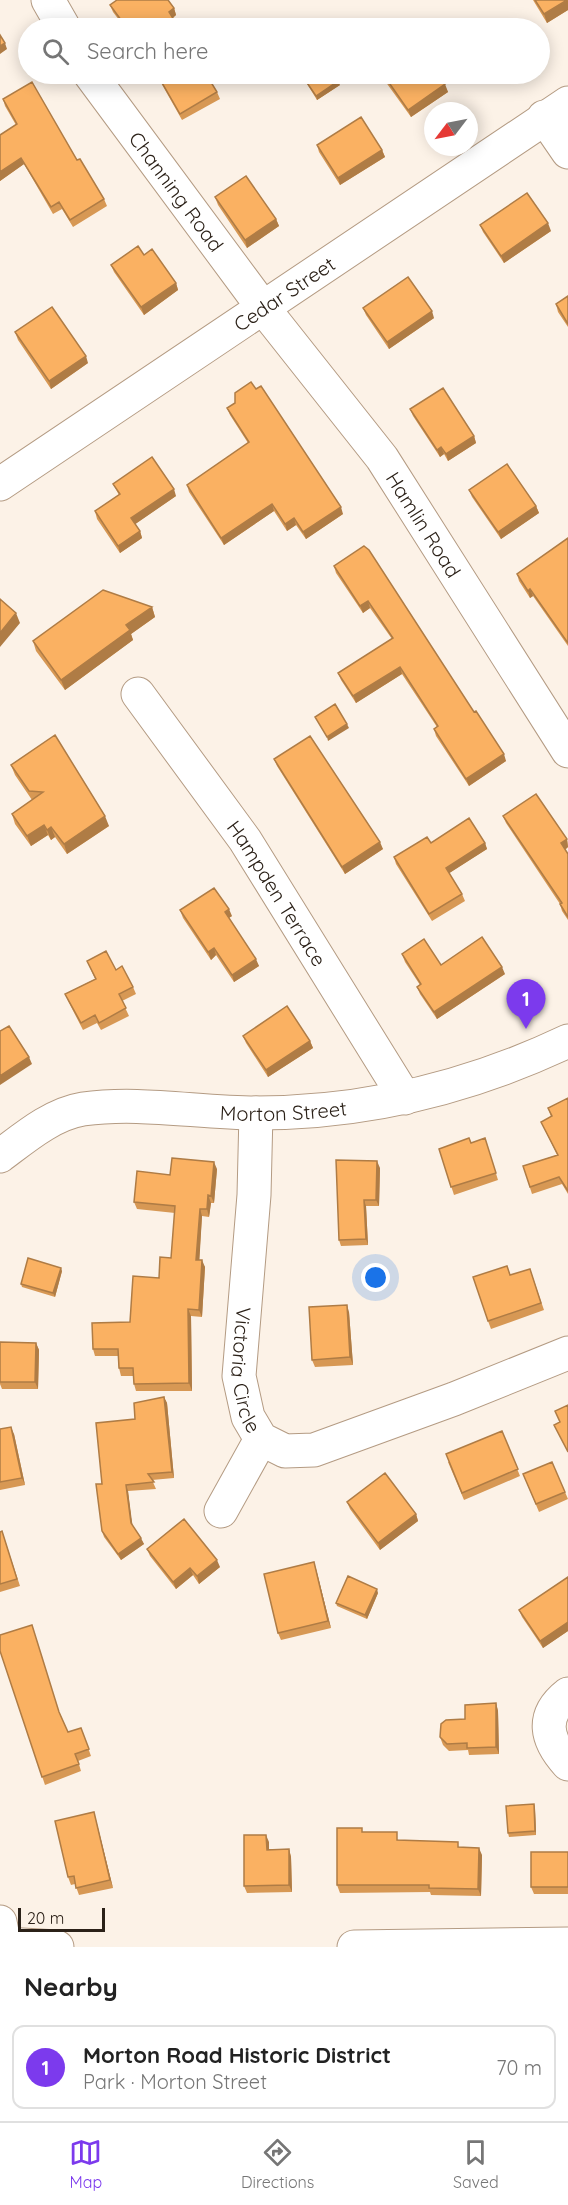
<!DOCTYPE html>
<html lang="en">
<head>
<meta charset="utf-8">
<style>
  :root { --surface:#fff; --page:#f6f6f6; --text:#222; --muted:#767676; --line:#e0e0e0; --accent:#7c3aed }
  body { margin:0; font-family:Quicksand,sans-serif; background:var(--page); color:var(--text) }
  .compass { position:absolute; left:424px; top:102px; width:54px; height:54px; border-radius:50%; background:var(--surface); box-shadow:0 3px 15px #0003; rotate:238deg }
  .scale { position:absolute; left:18px; bottom:15px; width:87px; box-sizing:border-box; padding-left:6px; border:3px solid #2b2118; border-top:0; font-size:16px; line-height:21px; white-space:nowrap; color:#2b2118; -webkit-text-stroke:4px #fcf2e7; paint-order:stroke }
  .you { position:absolute; left:376px; top:1278px; width:21px; height:21px; margin:-15px; border:4px solid #fff; border-radius:50%; background:#1a73e8; box-shadow:0 0 0 9px #1a73e833 }
  .badge { display:grid; place-items:center; width:39px; height:39px; border-radius:50%; background:var(--accent); color:#fff; font-size:20px; font-weight:700 }
  .pin { position:absolute; translate:-50% -50px; filter:drop-shadow(0 2px 3px #0008) }
  .pin::after { content:''; position:absolute; top:32px; width:21px; height:18px; background:inherit; clip-path:polygon(0 0,100% 0,50% 100%) }
  .list { margin:0; padding:0; list-style:none }
  h2 { display:flex; justify-content:space-between; align-items:center; height:78px; margin:0; padding:0 24px; font-size:26px }
  h2 small { font-size:20px; font-weight:400; color:var(--muted) }
  .list li { display:grid; grid-template-columns:39px 1fr auto; gap:18px; align-items:center; box-sizing:border-box; height:84px; margin:0 12px 12px; padding:0 12px; border:2px solid var(--line); border-radius:12px }
  .list b { display:block; font-size:22px; white-space:nowrap }
  .list p { margin:0; font-size:20px; white-space:nowrap; color:var(--muted) }
  .list em { font-size:20px; font-style:normal; color:var(--muted) }
  .icon { flex:none; width:33px; height:33px; fill:none; stroke:currentColor; stroke-width:2; stroke-linecap:round; stroke-linejoin:round }
  .map { position:relative; flex:none; width:568px; height:1947px; overflow:hidden }
  .search { position:absolute; background:var(--surface); box-shadow:0 3px 15px #0003; left:18px; right:18px; top:18px; height:66px; display:flex; align-items:center; gap:15px; box-sizing:border-box; padding:0 21px; border-radius:33px; color:var(--muted); font-size:22px }
  .sheet { height:174px; background:var(--surface) }
  nav { display:flex; justify-content:space-around; align-items:center; box-sizing:border-box; height:84px; border-top:2px solid var(--line); background:var(--surface); font-size:16px; color:var(--muted) }
  nav a { display:grid; justify-items:center; gap:3px }
  nav .on { color:var(--accent) }
  .map>svg:first-child { display:block }
</style>
</head>
<body>
<div class="map">
<svg width="568" height="1947" viewBox="0 0 568 1947">
  <rect width="100%" height="100%" fill="#fcf2e7"/>
  <g fill="none" stroke-linecap="round" stroke-linejoin="round">
    <defs>
      <g id="minor">
        <path d="M 48,0 L 64,28"/>
        <path id="s1" d="M 90,74 L 264,309 L 382,458 L 568,751"/>
        <path d="M 544,117 L 568,152"/>
        <path id="s2" d="M 0,484 L 568,103"/>
        <path id="s3" d="M 138,694 L 245,840 L 405,1098"/>
        <path id="s4" d="M 256,1113 L 254,1195 L 239,1376 L 248,1417 L 261,1439 L 285,1451 L 314,1450 L 454,1399 L 568,1353"/>
        <path id="s5" d="M 0,1156 C 24,1138 52,1114 83,1109 C 140,1101 199,1113 256,1113 C 366,1113 469,1088 568,1041"/>
        <path d="M 221,1511 L 261,1439"/>
        <path d="M 568,1694 C 540,1716 546,1740 568,1764"/>
        <path d="M 5,1944 L 57,1947"/>
        <path d="M 354,1947 L 568,1944"/>
      </g>
      <path id="tertiary" d="M 0,1922 L 5,1947"/>
    </defs>
    <use href="#minor" stroke="#b49b83" stroke-width="35"/>
    <use href="#tertiary" stroke="#b49b83" stroke-width="35"/>
    <use href="#minor" stroke="#fff" stroke-width="33"/>
    <use href="#tertiary" stroke="#fff" stroke-width="33"/>
  </g>
  <path fill="#d79854" d="M 533,0 L 568,0 L 568,10 L 547,23 Z
    M 110,5 L 174,8 L 176,15 L 173,18 L 179,28 L 125,28 L 113,12 Z
    M 156,74 L 212,74 L 213,75 L 209,78 L 217,92 L 220,99 L 182,120 Z
    M 301,74 L 340,85 L 317,100 Z
    M 380,74 L 449,74 L 449,75 L 442,80 L 448,92 L 411,117 Z
    M 3,99 L 77,160 L 104,199 L 107,206 L 73,227 L 62,209 L 53,214 L 24,164 L 0,181 L 0,135 L 16,125 L 5,106 Z
    M 317,145 L 382,150 L 385,157 L 340,185 L 319,152 Z
    M 215,197 L 276,219 L 279,226 L 247,248 L 218,205 Z
    M 480,225 L 551,231 L 504,263 L 483,232 Z
    M 144,255 L 176,283 L 178,290 L 144,315 L 114,272 L 111,265 Z
    M 568,296 L 568,327 L 558,312 L 556,304 Z
    M 363,308 L 434,318 L 389,349 L 366,315 Z
    M 15,332 L 88,363 L 51,389 L 18,340 Z
    M 227,408 L 343,514 L 306,539 L 296,525 L 287,531 L 274,511 L 224,545 L 189,492 L 187,485 L 248,443 L 230,415 Z
    M 410,409 L 474,436 L 476,443 L 448,461 L 444,454 L 440,457 L 413,416 Z
    M 113,484 L 176,496 L 135,524 L 140,531 L 142,538 L 120,553 L 97,519 L 95,511 L 119,495 Z
    M 469,490 L 536,506 L 539,513 L 501,539 L 472,497 Z
    M 568,538 L 568,646 L 533,596 L 530,598 L 519,581 L 517,574 Z
    M 334,566 L 474,712 L 506,761 L 469,786 L 436,736 L 434,729 L 437,727 L 402,674 L 356,703 L 341,680 L 338,673 L 392,639 L 370,608 L 363,613 L 336,573 Z
    M 152,607 L 155,617 L 131,634 L 133,640 L 65,690 L 36,651 L 33,641 Z
    M 274,759 L 383,849 L 345,874 L 277,766 Z
    M 11,765 L 109,826 L 67,854 L 55,837 L 51,840 L 48,835 L 31,846 L 15,824 L 12,814 L 32,800 L 15,775 Z
    M 503,816 L 567,839 L 568,847 L 565,850 L 568,854 L 568,920 L 562,911 L 560,904 L 506,823 Z
    M 431,843 L 485,843 L 487,849 L 449,873 L 462,894 L 465,901 L 432,921 L 396,864 L 394,857 Z
    M 180,910 L 232,916 L 229,918 L 259,966 L 234,982 L 216,955 L 211,960 L 183,918 Z
    M 402,954 L 441,965 L 505,974 L 437,1019 L 420,994 L 417,987 L 420,985 L 405,962 Z
    M 87,961 L 116,970 L 133,987 L 136,994 L 122,1001 L 129,1016 L 101,1030 L 97,1023 L 83,1030 L 68,1001 L 65,994 L 95,979 Z
    M 243,1036 L 310,1041 L 313,1048 L 268,1077 L 246,1043 Z
    M 568,1098 L 568,1194 L 562,1184 L 532,1194 L 523,1166 L 557,1155 L 541,1122 L 551,1117 L 548,1108 Z
    M 485,1138 L 498,1180 L 454,1195 L 439,1149 L 471,1143 Z
    M 380,1168 L 379,1206 L 366,1206 L 368,1245 L 341,1246 L 339,1240 Z
    M 217,1169 L 214,1203 L 211,1203 L 209,1217 L 202,1216 L 199,1260 L 205,1267 L 202,1317 L 191,1316 L 192,1391 L 136,1391 L 134,1384 L 133,1376 L 121,1376 L 119,1368 L 118,1356 L 95,1356 L 93,1349 L 130,1322 L 159,1278 L 171,1258 L 175,1213 L 137,1209 L 134,1202 L 170,1175 Z
    M 530,1269 L 544,1310 L 491,1329 L 488,1321 L 510,1275 Z
    M 62,1271 L 55,1297 L 22,1287 L 21,1284 Z
    M 349,1312 L 353,1365 L 315,1367 L 312,1360 Z
    M 0,1342 L 36,1343 L 39,1350 L 38,1389 L 2,1389 L 0,1384 Z
    M 164,1397 L 167,1403 L 174,1478 L 152,1480 L 156,1489 L 128,1491 L 132,1526 L 144,1544 L 121,1560 L 104,1537 L 102,1531 L 102,1484 L 135,1419 Z
    M 0,1429 L 14,1434 L 25,1485 L 0,1490 Z
    M 502,1431 L 520,1476 L 464,1500 L 448,1462 Z
    M 523,1474 L 565,1492 L 568,1499 L 539,1512 Z
    M 347,1502 L 416,1514 L 418,1521 L 380,1550 L 350,1509 Z
    M 2,1531 L 20,1586 L 0,1592 L 0,1532 Z
    M 147,1549 L 220,1567 L 199,1584 L 193,1575 L 176,1589 L 150,1556 Z
    M 316,1569 L 331,1628 L 281,1640 L 278,1633 Z
    M 568,1577 L 568,1631 L 543,1648 L 522,1617 L 519,1610 Z
    M 378,1593 L 367,1619 L 337,1606 L 336,1603 Z
    M 0,1651 L 60,1714 L 68,1732 L 81,1728 L 91,1756 L 78,1761 L 81,1771 L 45,1785 Z
    M 496,1703 L 498,1711 L 499,1754 L 469,1755 L 468,1750 L 449,1751 L 443,1745 L 440,1737 L 465,1719 Z
    M 534,1804 L 535,1808 L 536,1835 L 509,1837 L 508,1833 Z
    M 96,1820 L 113,1888 L 79,1895 L 75,1884 L 71,1885 L 68,1877 Z
    M 364,1832 L 399,1840 L 460,1847 L 482,1855 L 481,1896 L 431,1895 L 430,1892 L 340,1893 L 337,1885 Z
    M 269,1842 L 269,1849 L 289,1849 L 291,1857 L 292,1892 L 247,1893 L 244,1886 Z
    M 568,1852 L 568,1894 L 534,1894 L 531,1887 Z"/>
  <path fill="#af7c45" d="M 568,0 L 568,10 L 547,23 L 544,14 Z
    M 174,8 L 176,15 L 172,18 L 169,12 Z
    M 5,43 L 7,49 L 0,54 L 0,46 Z
    M 438,74 L 449,74 L 449,75 L 441,81 Z
    M 338,81 L 340,85 L 317,100 L 316,96 Z
    M 445,84 L 448,92 L 411,117 L 408,110 Z
    M 382,150 L 385,157 L 340,185 L 338,178 Z
    M 21,158 L 24,164 L 0,181 L 0,172 Z
    M 276,219 L 279,226 L 247,248 L 245,240 Z
    M 548,223 L 551,231 L 504,263 L 501,256 Z
    M 176,283 L 178,290 L 144,315 L 141,307 Z
    M 432,311 L 434,318 L 389,349 L 387,342 Z
    M 86,356 L 88,363 L 51,389 L 49,381 Z
    M 474,436 L 476,443 L 448,461 L 446,454 Z
    M 441,447 L 444,454 L 440,457 L 437,450 Z
    M 174,489 L 176,496 L 134,525 L 131,518 Z
    M 272,504 L 274,511 L 224,545 L 221,538 Z
    M 536,506 L 539,513 L 501,539 L 498,532 Z
    M 341,507 L 343,514 L 306,539 L 303,532 Z
    M 294,518 L 296,525 L 287,531 L 285,524 Z
    M 140,531 L 142,538 L 120,553 L 118,546 Z
    M 530,589 L 533,596 L 530,598 L 528,591 Z
    M 368,601 L 370,608 L 363,613 L 360,606 Z
    M 152,607 L 155,617 L 131,634 L 133,640 L 65,690 L 61,680 L 126,625 Z
    M 16,613 L 20,623 L 0,647 L 0,633 Z
    M 400,667 L 402,674 L 356,703 L 353,696 Z
    M 347,724 L 349,728 L 328,741 L 327,737 Z
    M 504,754 L 506,761 L 469,786 L 466,779 Z
    M 105,816 L 109,826 L 67,854 L 64,844 Z
    M 44,825 L 48,835 L 31,846 L 27,836 Z
    M 51,827 L 55,837 L 51,840 L 47,830 Z
    M 567,839 L 568,847 L 563,851 L 561,843 Z
    M 380,842 L 383,849 L 345,874 L 342,867 Z
    M 485,843 L 487,849 L 448,874 L 446,868 Z
    M 229,909 L 232,916 L 227,919 L 225,912 Z
    M 214,948 L 216,955 L 211,960 L 208,952 Z
    M 256,959 L 259,966 L 234,982 L 232,975 Z
    M 502,967 L 505,974 L 437,1019 L 434,1012 Z
    M 310,1041 L 313,1048 L 268,1077 L 266,1070 Z
    M 29,1057 L 32,1064 L 0,1085 L 0,1076 Z
    M 377,1161 L 380,1168 L 379,1206 L 376,1200 Z
    M 214,1162 L 217,1169 L 214,1203 L 211,1196 Z
    M 208,1195 L 211,1203 L 209,1217 L 207,1209 Z
    M 364,1200 L 366,1206 L 368,1245 L 366,1239 Z
    M 200,1209 L 202,1216 L 199,1267 L 196,1260 Z
    M 202,1260 L 205,1267 L 202,1317 L 199,1310 Z
    M 61,1268 L 62,1271 L 55,1297 L 53,1293 Z
    M 347,1305 L 349,1312 L 353,1365 L 350,1357 Z
    M 188,1309 L 191,1316 L 192,1391 L 189,1383 Z
    M 36,1343 L 39,1350 L 38,1389 L 35,1382 Z
    M 164,1397 L 167,1403 L 174,1478 L 172,1472 Z
    M 11,1427 L 14,1434 L 25,1485 L 22,1478 Z
    M 126,1485 L 128,1491 L 133,1529 L 131,1523 Z
    M 416,1514 L 418,1521 L 380,1550 L 378,1543 Z
    M 141,1538 L 144,1544 L 121,1560 L 118,1554 Z
    M 217,1560 L 220,1567 L 199,1584 L 197,1576 Z
    M 314,1562 L 316,1569 L 331,1628 L 328,1621 Z
    M 190,1568 L 193,1575 L 176,1589 L 173,1582 Z
    M 377,1589 L 378,1593 L 367,1619 L 365,1615 Z
    M 568,1622 L 568,1631 L 543,1648 L 540,1641 Z
    M 496,1703 L 498,1711 L 499,1754 L 496,1747 Z
    M 534,1804 L 535,1808 L 536,1835 L 535,1831 Z
    M 94,1812 L 113,1888 L 110,1880 Z
    M 266,1835 L 269,1842 L 269,1857 L 267,1850 Z
    M 479,1848 L 482,1855 L 481,1896 L 478,1889 Z
    M 289,1849 L 291,1857 L 292,1892 L 289,1885 Z"/>
  <path fill="#fab162" stroke="#af7c45" stroke-width="1.5" d="M 117,0 L 168,0 L 174,8 L 169,12 L 179,28 L 127,28 L 110,5 Z
    M 535,0 L 567,0 L 544,14 Z
    M 0,35 L 5,43 L 0,46 Z
    M 157,74 L 206,74 L 217,92 L 180,114 Z
    M 301,74 L 333,74 L 338,81 L 316,96 Z
    M 383,74 L 438,74 L 445,84 L 408,110 Z
    M 32,82 L 77,160 L 80,159 L 104,199 L 70,220 L 59,202 L 51,207 L 21,158 L 0,172 L 0,135 L 17,124 L 3,99 Z
    M 361,117 L 382,150 L 338,178 L 317,145 Z
    M 246,176 L 276,219 L 245,240 L 215,197 Z
    M 527,193 L 548,223 L 501,256 L 480,225 Z
    M 138,246 L 144,255 L 152,249 L 176,283 L 141,307 L 111,265 Z
    M 408,277 L 432,311 L 387,342 L 363,308 Z
    M 568,296 L 568,324 L 556,304 Z
    M 52,307 L 86,356 L 49,381 L 15,332 Z
    M 251,382 L 256,389 L 261,386 L 341,507 L 303,532 L 294,518 L 285,524 L 272,504 L 221,538 L 187,485 L 249,442 L 227,408 L 235,403 L 235,393 Z
    M 443,388 L 474,436 L 446,454 L 441,447 L 437,450 L 410,409 Z
    M 152,457 L 174,489 L 131,518 L 140,531 L 118,546 L 95,511 L 120,494 L 113,484 Z
    M 507,464 L 536,506 L 498,532 L 469,490 Z
    M 568,538 L 568,643 L 530,589 L 528,591 L 517,574 Z
    M 364,546 L 369,550 L 474,712 L 476,711 L 504,754 L 466,779 L 434,729 L 438,726 L 400,667 L 353,696 L 338,673 L 393,638 L 368,601 L 360,606 L 334,566 Z
    M 103,590 L 152,607 L 126,625 L 130,630 L 61,680 L 33,641 Z
    M 0,599 L 16,613 L 0,633 Z
    M 335,704 L 347,724 L 327,737 L 315,717 Z
    M 55,735 L 105,816 L 64,844 L 51,827 L 47,830 L 44,825 L 27,836 L 12,814 L 43,792 L 29,791 L 11,765 Z
    M 310,736 L 380,842 L 342,867 L 274,759 Z
    M 536,794 L 567,839 L 561,843 L 568,854 L 568,917 L 560,904 L 562,903 L 503,816 Z
    M 469,818 L 485,843 L 446,868 L 462,894 L 429,914 L 394,857 L 427,837 L 431,843 Z
    M 214,888 L 229,909 L 225,912 L 256,959 L 232,975 L 214,948 L 208,952 L 180,910 Z
    M 482,937 L 502,967 L 434,1012 L 417,987 L 421,984 L 402,954 L 424,939 L 441,965 Z
    M 106,951 L 116,970 L 122,966 L 133,987 L 119,994 L 126,1008 L 99,1023 L 95,1015 L 81,1023 L 65,994 L 96,979 L 87,961 Z
    M 287,1006 L 310,1041 L 266,1070 L 243,1036 Z
    M 9,1026 L 29,1057 L 0,1076 L 0,1031 Z
    M 568,1098 L 568,1191 L 559,1177 L 530,1187 L 523,1166 L 558,1155 L 541,1122 L 552,1116 L 548,1108 Z
    M 469,1138 L 471,1143 L 485,1138 L 496,1173 L 451,1187 L 439,1149 Z
    M 172,1158 L 214,1162 L 211,1196 L 208,1195 L 207,1209 L 200,1209 L 196,1260 L 202,1260 L 199,1310 L 188,1309 L 189,1383 L 134,1384 L 133,1368 L 119,1368 L 118,1349 L 93,1349 L 92,1323 L 130,1322 L 133,1276 L 159,1278 L 160,1257 L 171,1258 L 175,1206 L 134,1202 L 137,1171 L 170,1175 Z
    M 336,1160 L 377,1161 L 376,1200 L 364,1200 L 366,1239 L 339,1240 Z
    M 28,1258 L 61,1268 L 53,1293 L 21,1284 Z
    M 507,1266 L 510,1275 L 530,1269 L 541,1303 L 488,1321 L 473,1277 Z
    M 347,1305 L 350,1357 L 312,1360 L 309,1307 Z
    M 0,1342 L 36,1343 L 35,1382 L 0,1382 Z
    M 164,1397 L 172,1472 L 148,1474 L 154,1482 L 126,1485 L 131,1523 L 141,1538 L 118,1554 L 102,1531 L 96,1484 L 102,1484 L 96,1423 L 135,1419 L 134,1403 Z
    M 568,1405 L 568,1452 L 554,1425 L 560,1422 L 555,1411 Z
    M 11,1427 L 22,1478 L 0,1482 L 0,1429 Z
    M 502,1431 L 518,1469 L 462,1493 L 446,1454 Z
    M 552,1462 L 565,1492 L 536,1504 L 523,1474 Z
    M 385,1473 L 416,1514 L 378,1543 L 347,1502 Z
    M 184,1519 L 217,1560 L 197,1576 L 190,1568 L 173,1582 L 147,1549 Z
    M 2,1531 L 17,1579 L 0,1584 L 0,1532 Z
    M 314,1562 L 328,1621 L 278,1633 L 264,1574 Z
    M 348,1576 L 377,1589 L 365,1615 L 336,1603 Z
    M 568,1577 L 568,1622 L 540,1641 L 519,1610 Z
    M 32,1625 L 59,1712 L 68,1732 L 81,1728 L 89,1749 L 75,1754 L 79,1764 L 42,1777 L 0,1651 L 0,1635 Z
    M 496,1703 L 496,1747 L 467,1748 L 467,1743 L 447,1744 L 440,1737 L 441,1724 L 446,1720 L 465,1719 L 465,1705 Z
    M 534,1804 L 535,1831 L 508,1833 L 506,1806 Z
    M 94,1812 L 110,1880 L 76,1888 L 74,1876 L 68,1877 L 55,1821 Z
    M 337,1828 L 362,1828 L 362,1832 L 397,1832 L 397,1840 L 458,1842 L 458,1847 L 479,1848 L 478,1889 L 429,1888 L 429,1885 L 337,1885 Z
    M 244,1835 L 266,1835 L 267,1850 L 289,1849 L 289,1885 L 244,1886 Z
    M 531,1852 L 568,1852 L 568,1887 L 531,1887 Z"/>
  <g text-anchor="middle" dominant-baseline="central" stroke-width="4.5" stroke-linejoin="round" paint-order="stroke">
    <g font-size="20" fill="#2b2118" stroke="#fcf2e7">
      <text stroke="none"><textPath href="#s1" startOffset="146">Channing Road</textPath></text>
      <text stroke="none"><textPath href="#s2" startOffset="342">Cedar Street</textPath></text>
      <text stroke="none"><textPath href="#s1" startOffset="561">Hamlin Road</textPath></text>
      <text stroke="none"><textPath href="#s3" startOffset="243">Hampden Terrace</textPath></text>
      <text stroke="none"><textPath href="#s5" startOffset="297">Morton Street</textPath></text>
      <text stroke="none"><textPath href="#s4" startOffset="258">Victoria Circle</textPath></text>
    </g>
  </g>
</svg>
<svg class="compass" viewBox="-18 -18 36 36"><path d="M0-13l5 13h-10z" fill="#e53935"/><path d="M0 13l5-13h-10z" fill="#767676"/></svg>
<div class="scale">20 m</div>
<div class="you"></div>
<div class="pin badge" style="left:526px;top:1029px">1</div>
<div class="search"><svg class="icon" aria-label="search" viewBox="0 0 24 24"><circle cx="10" cy="10" r="6"/><path d="M15 15l6 6"/></svg>Search here</div>
</div>
<section class="sheet">
<h2>Nearby<small></small></h2>
<ul class="list">
<li><span class="badge">1</span><div><b>Morton Road Historic District</b><p>Park · Morton Street</p></div><em>70 m</em></li>
</ul>
</section>
<nav>
<a class="on"><svg class="icon" aria-label="map" viewBox="0 0 24 24"><path d="M3 6l6-2 6 2 6-2v14l-6 2-6-2-6 2zM9 4v14M15 6v14"/></svg>Map</a>
<a><svg class="icon" aria-label="directions" viewBox="0 0 24 24"><path d="M12 3l9 9-9 9-9-9zM9 14v-3h6M13 9l2 2-2 2"/></svg>Directions</a>
<a><svg class="icon" aria-label="saved" viewBox="0 0 24 24"><path d="M7 4h10v16l-5-4-5 4z"/></svg>Saved</a>
</nav>
</body>
</html>
